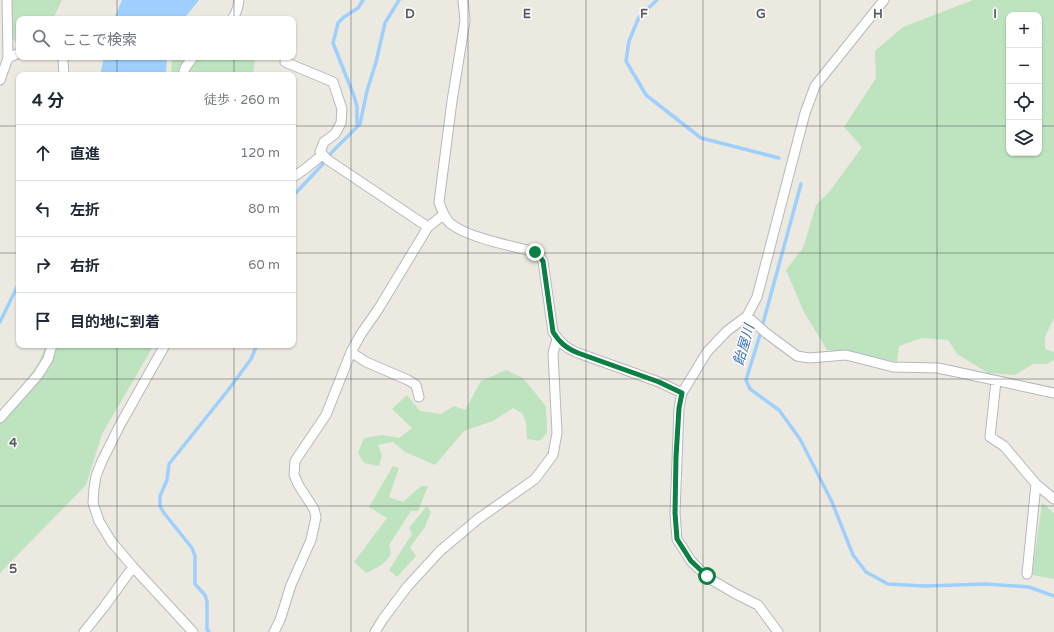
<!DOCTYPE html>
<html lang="ja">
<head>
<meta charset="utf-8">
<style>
  :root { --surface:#fff; --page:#f6f6f7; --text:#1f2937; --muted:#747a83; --line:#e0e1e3 }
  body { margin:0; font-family:"Varela Round","Noto Sans JP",sans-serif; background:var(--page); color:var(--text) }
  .controls { position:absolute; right:12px; top:12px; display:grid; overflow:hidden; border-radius:8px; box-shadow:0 1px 3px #0004 }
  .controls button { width:36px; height:36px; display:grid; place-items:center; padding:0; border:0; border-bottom:1px solid var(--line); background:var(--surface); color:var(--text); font:20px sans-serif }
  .stop { position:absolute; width:12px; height:12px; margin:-9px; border:3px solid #0b8043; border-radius:50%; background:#fff }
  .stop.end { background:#0b8043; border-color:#fff; box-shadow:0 1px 4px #0008 }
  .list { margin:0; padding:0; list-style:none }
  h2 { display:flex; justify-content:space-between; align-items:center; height:52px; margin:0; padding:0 16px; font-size:17px }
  h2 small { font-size:13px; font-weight:400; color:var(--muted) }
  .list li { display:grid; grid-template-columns:26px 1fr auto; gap:12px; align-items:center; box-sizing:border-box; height:56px; padding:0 16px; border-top:1px solid var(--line) }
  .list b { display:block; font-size:15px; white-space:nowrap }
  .list em { font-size:13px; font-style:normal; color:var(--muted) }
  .icon { flex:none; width:22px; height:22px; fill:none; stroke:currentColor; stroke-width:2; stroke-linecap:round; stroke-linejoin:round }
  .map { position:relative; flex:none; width:1054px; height:632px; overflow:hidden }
  .search { position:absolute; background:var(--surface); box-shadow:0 1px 3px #0004; left:16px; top:16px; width:280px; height:44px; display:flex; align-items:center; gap:10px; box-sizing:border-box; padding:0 14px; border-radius:8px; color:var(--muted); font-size:15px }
  .panel { position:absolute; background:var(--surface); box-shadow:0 1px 3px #0004; left:16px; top:72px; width:280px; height:276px; border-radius:8px }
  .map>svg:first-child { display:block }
</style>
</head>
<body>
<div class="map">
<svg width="1054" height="632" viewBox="0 0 1054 632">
  <rect width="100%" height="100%" fill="#eceae0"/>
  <path fill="#bde4bf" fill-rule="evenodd" d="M 12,0 L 62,0 L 53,19 L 19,19 L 19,44 L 17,44 L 11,36 Z
    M 973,0 L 1054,0 L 1054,318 L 1045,337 L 1045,349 L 1054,352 L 1054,360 L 1047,364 L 1033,364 L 1015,375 L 988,373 L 957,354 L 948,340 L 922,338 L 899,346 L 897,362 L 859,354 L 827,350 L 804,312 L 786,270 L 803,248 L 816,205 L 830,191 L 862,147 L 844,127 L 876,78 L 875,51 L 903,27 ZM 1009,15 L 1039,15 L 1039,153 L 1009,153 Z
    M 172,57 L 252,57 L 255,60 L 253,75 L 171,75 Z
    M 46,345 L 154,345 L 102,434 L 86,485 L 0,573 L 0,412 L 5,409 L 38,364 Z
    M 506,370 L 523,378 L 546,406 L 547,433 L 540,441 L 527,439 L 526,423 L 523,414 L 513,408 L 493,421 L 464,431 L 435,465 L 405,452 L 393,442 L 378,445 L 382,455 L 379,466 L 364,463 L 358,453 L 364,438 L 383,435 L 399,438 L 412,428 L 392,409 L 407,395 L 420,411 L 441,414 L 454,406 L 465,410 L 481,381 Z
    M 393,466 L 399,468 L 389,497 L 403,502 L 421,486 L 428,486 L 418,511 L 411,511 L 389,545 L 391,554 C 386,564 376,568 366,573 L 354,562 L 387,518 L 369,507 Z
    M 1042,503 L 1054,513 L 1054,579 L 1032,575 Z
    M 427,506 L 431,512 L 425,527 L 410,547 L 416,556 L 397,577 L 389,570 L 412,534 L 409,528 Z"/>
  <path fill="#9fd0fd" d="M 122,0 L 199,0 L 184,19 L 114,19 Z
    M 104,57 L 167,57 L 166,75 L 100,75 Z"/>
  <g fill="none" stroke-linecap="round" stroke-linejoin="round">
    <path stroke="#9fd0fd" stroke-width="3.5" d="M 657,0 L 639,17 L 629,41 L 626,61 L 646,95 L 701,138 L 779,158
      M 357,127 L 357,107 L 354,96 L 333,43 L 338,23 L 344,17 L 358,8 L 363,0
      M 801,184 L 759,338 L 746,380 L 750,389 L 779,410 L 800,439 L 832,502 L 853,555 L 866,572 L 888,584 L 925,586 L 986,584 L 1029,587 L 1054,596
      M 293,196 L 322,165 L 332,152 L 360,124 L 367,91 L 376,62 L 385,23 L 399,0
      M 0,322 L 19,283
      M 209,632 L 207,629 L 207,601 L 205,595 L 195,584 L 195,556 L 192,548 L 164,513 L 160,506 L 160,496 L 167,480 L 169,464 L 229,389 L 251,359 L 257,345"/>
    <defs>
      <path id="minor" d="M 463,0 L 465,21 L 452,101 L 439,202 C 442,210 444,218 451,224 C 469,238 512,246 535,252 L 539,255 L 543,261 L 553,332 C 560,343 566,348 578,353 L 659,382 L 682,393
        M 232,19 C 237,13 238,7 239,0
        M 8,58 L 19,53
        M 285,62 L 333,82 L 342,109 L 341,123 L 335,134 L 324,142 L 320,152 L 328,160 L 428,227
        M 64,75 L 63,60 L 64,57
        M 183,75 L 185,68 L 193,57
        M 0,80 L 8,58 L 7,0
        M 293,177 L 305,169 L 322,155
        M 747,316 L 766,333 L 797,356 L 809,358 L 846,355 L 893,367 L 938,368 L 1054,393
        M 165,345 L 120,425 L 102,461 L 96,476 L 94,488 L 93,503 L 99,521 L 111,541 L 133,567 L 193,632
        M 351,352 L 366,362 L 408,380 L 416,385 L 419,397
        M 996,381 L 990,437 L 1004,446 L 1036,484 L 1054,499
        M 0,418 L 38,375 L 48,359 L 52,345
        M 1027,574 L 1036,484
        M 84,632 L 104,607 L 133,567
        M 274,632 L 280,620 L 291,585 L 311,540 L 316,517 L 314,509 L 299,486 L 294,475 L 295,461 L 326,415 L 351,352 L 361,334 L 379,308 L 428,227 L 443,215
        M 375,632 L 383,619 L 407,587 L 440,551 L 478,519 L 535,479 L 553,455 L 557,433 L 553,353 L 557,339
        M 778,632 L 758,605 L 734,593 L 707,577 L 691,561 L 677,539 L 675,513 L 679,408 L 682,393 L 707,352 L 727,331 L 747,316 L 757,297 L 805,113 L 815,86 L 884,0"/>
    </defs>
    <use href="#minor" stroke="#b6b8bd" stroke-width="11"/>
    <use href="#minor" stroke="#fff" stroke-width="9"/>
  </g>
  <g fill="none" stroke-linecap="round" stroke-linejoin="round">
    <path stroke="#0b8043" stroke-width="5" d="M 535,252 L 539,256 L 543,261 L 553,332 C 560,343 566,348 578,353 L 659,382 L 682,393 L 679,408 L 676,457 L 675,513 L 677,539 L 691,561 L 707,576"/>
  </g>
  <path fill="none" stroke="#595c61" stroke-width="1" stroke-opacity="0.55" d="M 117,0 L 117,19M 234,0 L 234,19M 351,0 L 351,632M 468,0 L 468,632M 586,0 L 586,632M 703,0 L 703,632M 820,0 L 820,632M 937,0 L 937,632M 117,57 L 117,75M 234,57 L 234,75M 0,126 L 19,126M 293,126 L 1009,126M 1039,126 L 1054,126M 0,253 L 19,253M 293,253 L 1054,253M 117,345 L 117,632M 234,345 L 234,632M 0,379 L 1054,379M 0,506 L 1054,506"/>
  <g text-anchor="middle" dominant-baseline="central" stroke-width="3" stroke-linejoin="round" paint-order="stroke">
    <g font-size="14" font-style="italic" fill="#4074b7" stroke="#fff">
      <text transform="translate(744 345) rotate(-74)">飴屋川</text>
    </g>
  </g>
  <g font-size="13" text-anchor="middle" font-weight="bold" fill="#595c61" stroke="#fff" stroke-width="3" stroke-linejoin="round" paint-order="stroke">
    <text x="410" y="18">D</text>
    <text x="527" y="18">E</text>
    <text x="644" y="18">F</text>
    <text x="761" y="18">G</text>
    <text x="878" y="18">H</text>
    <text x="995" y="18">I</text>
    <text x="13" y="447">4</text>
    <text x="13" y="573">5</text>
  </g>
</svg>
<div class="controls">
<button>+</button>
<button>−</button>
<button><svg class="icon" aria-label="locate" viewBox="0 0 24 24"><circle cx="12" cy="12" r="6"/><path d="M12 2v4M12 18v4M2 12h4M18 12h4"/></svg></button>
<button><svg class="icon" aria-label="layers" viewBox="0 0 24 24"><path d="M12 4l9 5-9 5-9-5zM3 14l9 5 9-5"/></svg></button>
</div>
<div class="stop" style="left:707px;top:576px"></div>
<div class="stop end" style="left:535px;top:252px"></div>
<div class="search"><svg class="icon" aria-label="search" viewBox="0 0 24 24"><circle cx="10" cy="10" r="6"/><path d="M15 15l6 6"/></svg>ここで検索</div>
<section class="panel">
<h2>4 分<small>徒歩 · 260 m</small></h2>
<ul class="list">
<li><svg class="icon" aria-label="ahead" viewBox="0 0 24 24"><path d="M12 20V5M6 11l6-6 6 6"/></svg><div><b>直進</b></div><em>120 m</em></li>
<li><svg class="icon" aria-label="left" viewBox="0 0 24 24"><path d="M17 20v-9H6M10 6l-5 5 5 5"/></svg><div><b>左折</b></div><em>80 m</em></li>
<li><svg class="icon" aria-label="right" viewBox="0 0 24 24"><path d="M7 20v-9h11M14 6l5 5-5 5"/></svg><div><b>右折</b></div><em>60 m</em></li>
<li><svg class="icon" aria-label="arrive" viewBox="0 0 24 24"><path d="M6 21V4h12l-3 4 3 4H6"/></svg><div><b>目的地に到着</b></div></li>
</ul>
</section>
</div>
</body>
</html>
